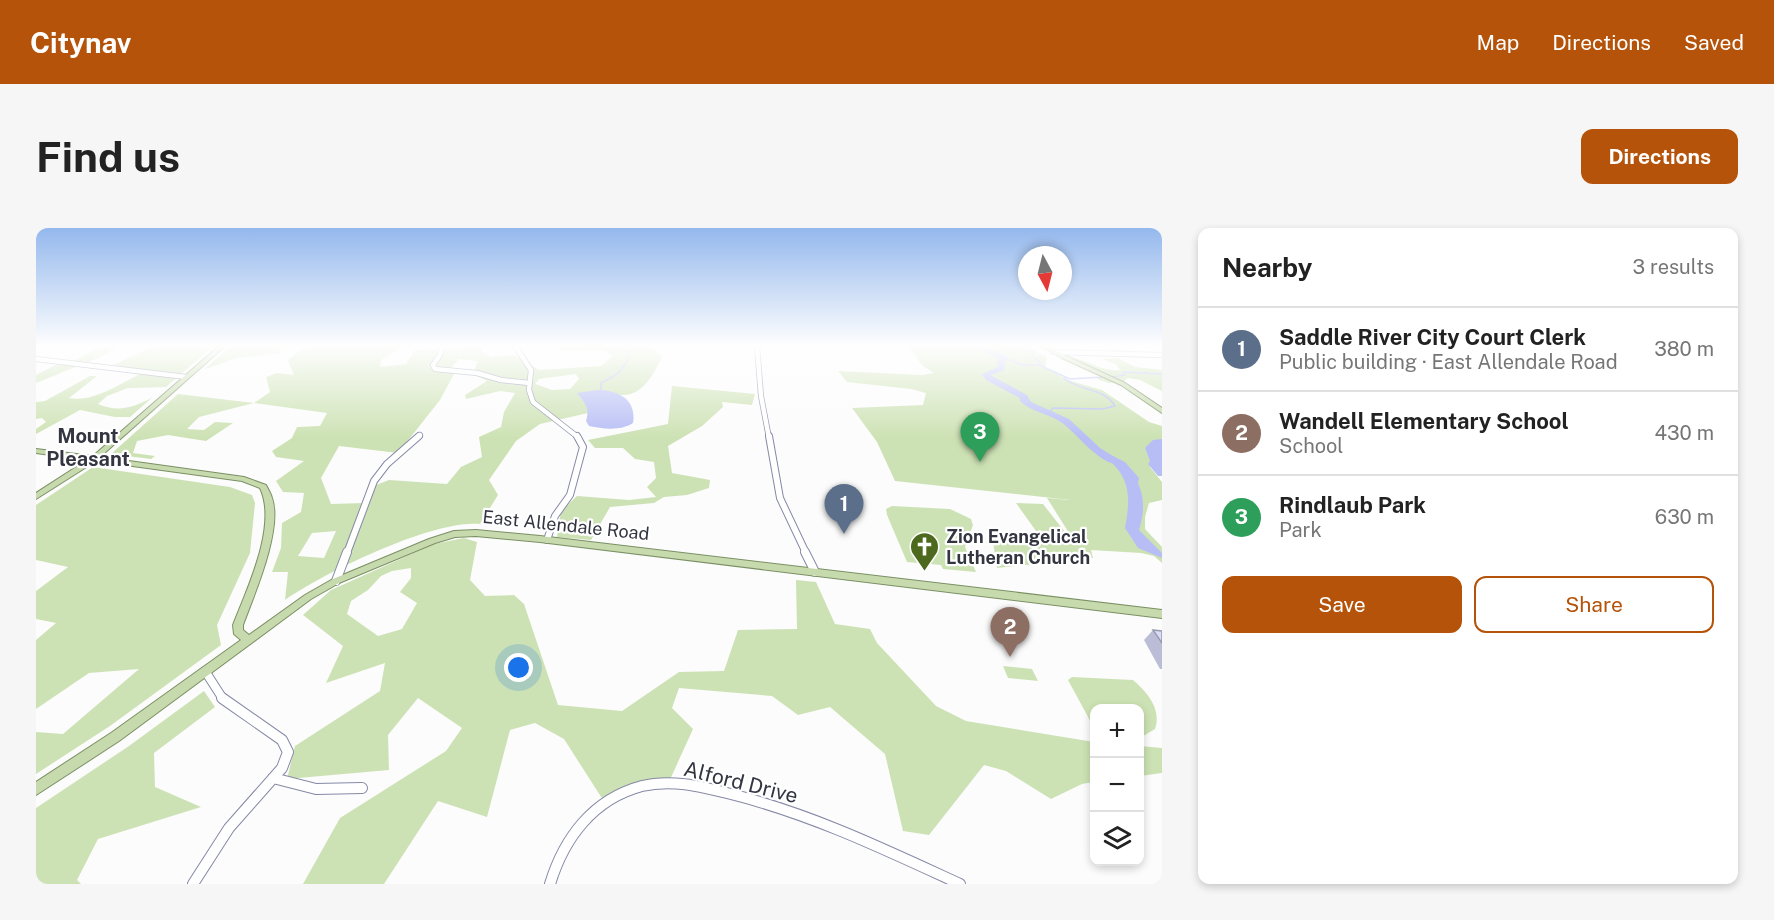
<!DOCTYPE html>
<html lang="en">
<head>
<meta charset="utf-8">
<style>
  :root { --surface:#fff; --page:#f6f6f6; --text:#222; --muted:#767676; --line:#e0e0e0; --accent:#b45309 }
  body { margin:0; font-family:"Public Sans",sans-serif; background:var(--page); color:var(--text) }
  .controls { position:absolute; right:18px; bottom:18px; display:grid; overflow:hidden; border-radius:12px; box-shadow:0 3px 9px #0003 }
  .controls button { width:54px; height:54px; display:grid; place-items:center; padding:0; border:0; border-bottom:2px solid var(--line); background:var(--surface); color:var(--text); font:30px sans-serif }
  .compass { position:absolute; left:982px; top:18px; width:54px; height:54px; border-radius:50%; background:var(--surface); box-shadow:0 3px 9px #0003; rotate:173deg }
  .you { position:absolute; left:483px; top:440px; width:21px; height:21px; margin:-15px; border:4px solid #fff; border-radius:50%; background:#1a73e8; box-shadow:0 0 0 9px #1a73e833 }
  .badge { display:grid; place-items:center; width:39px; height:39px; border-radius:50%; background:var(--accent); color:#fff; font-size:20px; font-weight:700 }
  .pin { position:absolute; translate:-50% -50px; filter:drop-shadow(0 2px 3px #0008) }
  .pin::after { content:''; position:absolute; top:32px; width:21px; height:18px; background:inherit; clip-path:polygon(0 0,100% 0,50% 100%) }
  .list { margin:0; padding:0; list-style:none }
  h2 { display:flex; justify-content:space-between; align-items:center; height:78px; margin:0; padding:0 24px; font-size:26px }
  h2 small { font-size:20px; font-weight:400; color:var(--muted) }
  .list li { display:grid; grid-template-columns:39px 1fr auto; gap:18px; align-items:center; box-sizing:border-box; height:84px; padding:0 24px; border-top:2px solid var(--line) }
  .list b { display:block; font-size:22px; white-space:nowrap }
  .list p { margin:0; font-size:20px; white-space:nowrap; color:var(--muted) }
  .list em { font-size:20px; font-style:normal; color:var(--muted) }
  .actions { display:flex; gap:12px; padding:18px 24px }
  .actions a { flex:1; padding:14px 0; border:2px solid var(--accent); border-radius:12px; text-align:center; font-size:21px; color:var(--accent) }
  .actions .main { background:var(--accent); color:#fff }
  .icon { flex:none; width:33px; height:33px; fill:none; stroke:currentColor; stroke-width:2; stroke-linecap:round; stroke-linejoin:round }
  .map { position:relative; flex:none; width:1126px; height:656px; overflow:hidden; border-radius:12px }
  header { display:flex; align-items:center; gap:36px; box-sizing:border-box; height:84px; padding:0 30px; background:var(--accent); color:#fff }
  header strong { font-size:28px }
  nav { display:flex; gap:33px; margin-inline-start:auto; font-size:21px }
  .intro { display:flex; align-items:center; justify-content:space-between; box-sizing:border-box; height:144px; padding:0 36px }
  h1 { margin:0; font-size:42px }
  .button { padding:15px 27px; border-radius:12px; background:var(--accent); color:#fff; font-size:21px; font-weight:700 }
  main { display:flex; gap:36px; padding:0 36px }
  aside { flex:1; background:var(--surface); border-radius:12px; box-shadow:0 3px 9px #0003 }
  .map>svg:first-child { display:block }
</style>
</head>
<body>
<header>
<strong>Citynav</strong>
<nav><a>Map</a><a>Directions</a><a>Saved</a></nav>
</header>
<div class="intro"><h1>Find us</h1><a class="button">Directions</a></div>
<main>
<div class="map">
<svg width="1126" height="656" viewBox="0 0 1126 656">
  <rect width="100%" height="100%" fill="#fcfcfc"/>
  <path fill="#cde2b4" fill-rule="evenodd" d="M 65,118 L 83,118 L 62,130 L 0,155 L 0,147 L 20,137 L 36,134 Z
    M 119,118 L 177,118 L 130,159 L 92,160 L 71,168 L 62,176 C 82,185 99,179 117,169 L 94,189 L 79,189 L 44,182 L 0,206 L 0,201 L 10,194 L 6,190 L 0,191 L 0,174 L 9,173 L 54,148 L 61,148 L 33,170 C 57,175 85,155 106,145 L 69,141 Z
    M 195,118 L 244,119 L 245,125 L 200,130 L 169,141 Z
    M 278,118 L 366,118 L 345,132 L 344,139 L 370,136 L 379,122 C 403,122 425,118 448,118 L 446,124 L 455,129 L 479,127 L 503,142 L 565,138 L 577,128 L 568,122 L 525,123 L 524,118 L 612,118 L 626,128 C 619,144 607,168 586,167 C 564,165 568,159 544,169 L 550,175 L 552,185 L 504,196 L 480,213 L 453,252 L 462,267 L 444,296 C 398,291 287,345 249,372 L 252,344 L 236,344 L 245,320 L 246,295 L 265,284 L 268,265 L 247,264 L 240,253 L 268,233 L 240,229 L 236,223 L 256,210 L 261,199 L 284,198 L 291,185 L 218,175 L 163,189 L 151,201 L 168,202 L 179,194 L 197,195 L 170,213 L 132,207 L 101,213 L 97,225 L 119,228 L 115,231 L 75,226 L 142,166 L 218,175 L 234,164 L 230,149 L 241,145 L 258,147 L 252,132 L 265,122 ZM 423,131 L 442,133 L 437,146 L 451,153 L 429,167 L 430,171 L 464,163 L 479,165 L 468,184 L 465,199 L 443,209 L 446,229 L 425,239 L 411,256 L 353,252 L 335,259 L 328,275 L 295,276 L 285,250 L 303,218 L 362,225 L 404,172 L 419,144 L 412,143 ZM 540,146 L 543,151 L 534,161 L 516,162 L 499,156 L 503,151 ZM 300,303 L 288,330 L 262,328 L 276,305 Z
    M 872,118 L 990,118 L 1011,129 L 1009,139 L 1031,152 L 1066,162 L 1113,194 L 1126,198 L 1126,211 L 1109,220 L 1115,233 L 1114,239 L 1126,254 L 1126,272 L 1113,275 L 1109,289 L 1109,301 L 1126,319 L 1126,335 L 1118,328 L 1105,325 L 1055,322 L 1057,330 L 961,340 L 956,307 L 1033,305 L 1011,270 L 1035,272 L 859,253 L 841,214 L 816,180 L 887,177 L 890,165 L 875,161 L 811,154 L 802,143 L 886,147 L 898,145 L 886,137 Z
    M 1030,129 C 1051,129 1061,144 1084,142 L 1080,136 L 1066,131 L 1082,130 L 1099,139 L 1126,142 L 1126,163 L 1104,152 L 1092,150 L 1086,154 L 1073,155 L 1061,151 L 1070,146 Z
    M 636,158 L 719,166 L 716,177 L 686,174 L 687,179 L 666,198 L 632,218 L 636,245 L 674,252 L 673,260 L 651,267 L 628,269 L 618,275 L 574,279 L 555,312 L 521,309 L 525,283 L 541,268 L 593,272 L 620,269 L 611,259 L 620,250 L 618,234 L 599,231 L 587,220 L 559,220 L 552,212 L 632,196 Z
    M 57,239 L 194,259 L 216,267 L 219,275 L 214,325 L 181,397 L 185,417 L 74,498 L 0,546 L 0,504 L 27,506 L 103,441 L 53,445 L 0,481 L 0,412 L 20,395 L 0,391 L 0,363 L 32,339 L 0,332 L 0,277 Z
    M 980,275 L 1007,276 L 1029,304 L 1000,303 Z
    M 856,278 L 914,281 L 935,291 L 937,297 L 929,319 L 940,344 L 907,341 L 905,337 L 871,334 L 851,287 L 850,281 Z
    M 428,310 L 441,314 L 434,352 L 449,368 L 478,367 L 488,376 L 522,477 L 586,483 L 643,444 L 688,443 L 702,402 L 761,401 L 760,352 L 780,354 L 799,396 L 834,401 L 841,415 L 900,478 L 930,493 L 1058,514 L 1058,554 L 1046,556 L 1015,571 L 970,543 L 948,537 L 893,607 L 867,603 L 849,526 L 794,479 L 762,487 L 736,468 L 643,460 L 636,480 L 657,501 L 632,556 L 569,575 L 528,511 L 499,495 L 474,502 L 451,589 L 402,573 L 348,656 L 267,656 L 304,590 L 410,523 L 426,500 L 382,470 L 352,507 L 353,542 L 251,551 L 259,518 L 344,463 L 349,435 L 290,455 L 307,418 L 267,387 L 295,362 L 398,316 ZM 375,340 L 375,350 L 364,364 L 381,375 L 366,401 L 342,408 L 311,386 L 315,373 L 332,362 L 345,348 L 356,343 Z
    M 967,438 L 996,441 L 1002,453 L 972,450 Z
    M 1036,449 L 1097,452 C 1111,464 1126,481 1119,501 L 1104,510 L 1104,481 L 1058,481 L 1058,500 L 1032,452 Z
    M 168,463 L 179,479 L 118,525 L 119,559 L 165,579 L 62,611 L 41,652 L 45,656 L 0,656 L 0,580 L 93,518 Z
    M 1104,518 L 1126,520 L 1126,545 L 1104,548 Z"/>
  <path fill="#b7bef5" d="M 561,162 C 582,162 601,171 597,195 C 585,203 567,201 553,198 L 550,193 C 554,180 549,175 541,165 Z
    M 1126,211 L 1126,248 L 1122,248 L 1112,236 L 1114,233 L 1109,220 L 1117,212 Z
    M 1071,225 L 1089,234 L 1103,250 L 1102,255 C 1109,270 1108,286 1103,302 L 1126,325 L 1126,330 L 1102,320 L 1089,300 C 1095,268 1095,247 1065,226 Z"/>
  <g fill="none" stroke-linecap="round" stroke-linejoin="round">
    <path stroke="#b7bef5" stroke-width="1.5" d="M 988,118 L 995,122 L 997,128 L 1005,135 L 1003,137
      M 968,130 L 987,137 L 1003,137 L 1034,151 L 1067,149
      M 1077,149 L 1089,147 L 1087,144 L 1126,146
      M 565,162 L 565,155 C 578,149 589,142 593,127 L 583,118
      M 1013,185 L 1017,180 L 1066,181 L 1079,178 C 1068,159 1043,164 1028,150"/>
    <path fill="#b7bef5" fill-rule="evenodd" d="M 936,118 L 947,118 L 971,128 L 972,130 L 968,135 L 969,142 L 955,147 L 956,148 L 991,167 L 995,174 L 1033,191 L 1064,220 L 1083,232 L 1083,236 C 1066,238 1042,208 1030,198 C 1017,186 996,185 984,173 L 984,170 L 950,152 L 946,146 L 962,139 L 960,135 L 963,131 Z"/>
    <defs>
      <path id="minor-far3" d="M 406,118 L 404,127 L 397,137 L 399,141 L 441,145 L 465,152 L 493,155
        M 479,118 L 495,142 L 493,162 L 497,174 L 543,210
        M 721,118 L 725,168 L 733,210
        M 1018,124 L 1126,127
        M 0,131 L 150,149
        M 381,210 L 384,207"/>
      <path id="minor-far2" d="M 733,208 L 744,270 L 770,325
        M 511,312 L 519,288 L 534,267 L 547,219 L 541,208
        M 311,325 L 338,253 L 351,236 L 383,208"/>
      <path id="minor-far1" d="M 769,324 L 779,344
        M 300,353 L 311,324
        M 169,443 L 187,471"/>
      <path id="minor" d="M 237,550 L 280,561 L 326,560
        M 157,656 L 193,600 L 246,540 L 252,524 L 246,512 L 186,470
        M 514,656 C 528,610 557,571 606,558 C 635,551 663,558 691,565 C 773,585 848,621 924,656"/>
      <path id="major" d="M 183,118 L 189,118 L 64,229 L 208,249 L 230,257 C 232,261 235,266 236,270 C 247,301 218,367 207,397 L 207,402 L 213,407 L 269,367 L 297,351 L 393,311 L 418,303 L 440,302 L 504,308 L 1126,382 L 1126,390 L 504,314 L 440,308 L 419,309 L 399,315 L 303,355 L 275,371 L 83,513 L 0,567 L 0,554 L 75,505 L 205,412 L 198,406 L 197,397 C 211,361 242,297 224,260 L 206,253 L 60,233 L 0,271 L 0,265 L 51,232 L 0,225 L 0,221 L 57,228 Z
        M 1005,118 L 1012,118 L 1030,128 L 1089,155 L 1126,180 L 1126,185 L 1085,157 L 1026,130 Z"/>
    </defs>
    <use href="#minor-far3" stroke="#8589a6" stroke-width="6"/>
    <use href="#minor-far2" stroke="#8589a6" stroke-width="8"/>
    <use href="#minor-far1" stroke="#8589a6" stroke-width="10"/>
    <use href="#minor" stroke="#8589a6" stroke-width="12"/>
    <use href="#major" stroke="#7a9064" stroke-width="2"/>
    <use href="#minor-far3" stroke="#fff" stroke-width="4.5"/>
    <use href="#minor-far2" stroke="#fff" stroke-width="6"/>
    <use href="#minor-far1" stroke="#fff" stroke-width="8"/>
    <use href="#minor" stroke="#fff" stroke-width="10"/>
    <use href="#major" fill="#c7daad" fill-rule="evenodd"/>
  </g>
  <path fill="#babdd5" d="M 1117,402 L 1126,403 L 1126,441 L 1124,441 L 1108,412 Z"/>
  <path fill="#d8dcf8" stroke="#979aae" stroke-width="1.5" d="M 1117,402 L 1126,403 L 1126,415 Z"/>
  <linearGradient id="sky" x2="0" y2="1"><stop stop-color="#94b8ed"/><stop offset="0.56" stop-color="#fefefe"/><stop offset="1" stop-color="#fefefe" stop-opacity="0"/></linearGradient>
  <rect width="1126" height="210" fill="url(#sky)"/>
  <defs>
    <symbol id="church-pin" viewBox="-11 -11 22 30"><path d="M0 17L-7.5 6A9.5 9.5 0 1 1 7.5 6Z" fill="#4d691d" stroke="#fff"/><path d="M-1.2-6h2.4v3.5h3.3v2.4h-3.3V6h-2.4V-.1h-3.3v-2.4h3.3Z" fill="#fff"/></symbol>
  </defs>
  <g fill-rule="evenodd">
    <use href="#church-pin" x="872" y="302" width="33" height="45"/>
  </g>
  <g text-anchor="middle" dominant-baseline="central" stroke-width="4.5" stroke-linejoin="round" paint-order="stroke">
    <g font-size="18" fill="#333541" stroke="#fff">
      <text transform="translate(530 297) rotate(6)">East Allendale Road</text>
    </g>
    <g font-size="18" font-weight="bold" fill="#333541" stroke="#fff" text-anchor="start">
      <text x="910" y="308">Zion Evangelical<tspan x="910" dy="21">Lutheran Church</tspan></text>
    </g>
    <g font-size="20" font-weight="bold" fill="#333541" stroke="#fff">
      <text x="52" y="208">Mount<tspan x="52" dy="23">Pleasant</tspan></text>
    </g>
    <g font-size="21" fill="#333541" stroke="#fff">
      <text transform="translate(705 554) rotate(14)">Alford Drive</text>
    </g>
  </g>
</svg>
<div class="controls">
<button>+</button>
<button>−</button>
<button><svg class="icon" aria-label="layers" viewBox="0 0 24 24"><path d="M12 4l9 5-9 5-9-5zM3 14l9 5 9-5"/></svg></button>
</div>
<svg class="compass" viewBox="-18 -18 36 36"><path d="M0-13l5 13h-10z" fill="#e53935"/><path d="M0 13l5-13h-10z" fill="#767676"/></svg>
<div class="you"></div>
<div class="pin badge" style="left:808px;top:306px;background:#5c6f8a">1</div>
<div class="pin badge" style="left:974px;top:429px;background:#8d6e63">2</div>
<div class="pin badge" style="left:944px;top:234px;background:#2e9e5b">3</div>
</div>
<aside>
<h2>Nearby<small>3 results</small></h2>
<ul class="list">
<li><span class="badge" style="background:#5c6f8a">1</span><div><b>Saddle River City Court Clerk</b><p>Public building · East Allendale Road</p></div><em>380 m</em></li>
<li><span class="badge" style="background:#8d6e63">2</span><div><b>Wandell Elementary School</b><p>School</p></div><em>430 m</em></li>
<li><span class="badge" style="background:#2e9e5b">3</span><div><b>Rindlaub Park</b><p>Park</p></div><em>630 m</em></li>
</ul>
<div class="actions"><a class="main">Save</a><a>Share</a></div>
</aside>
</main>
</body>
</html>
